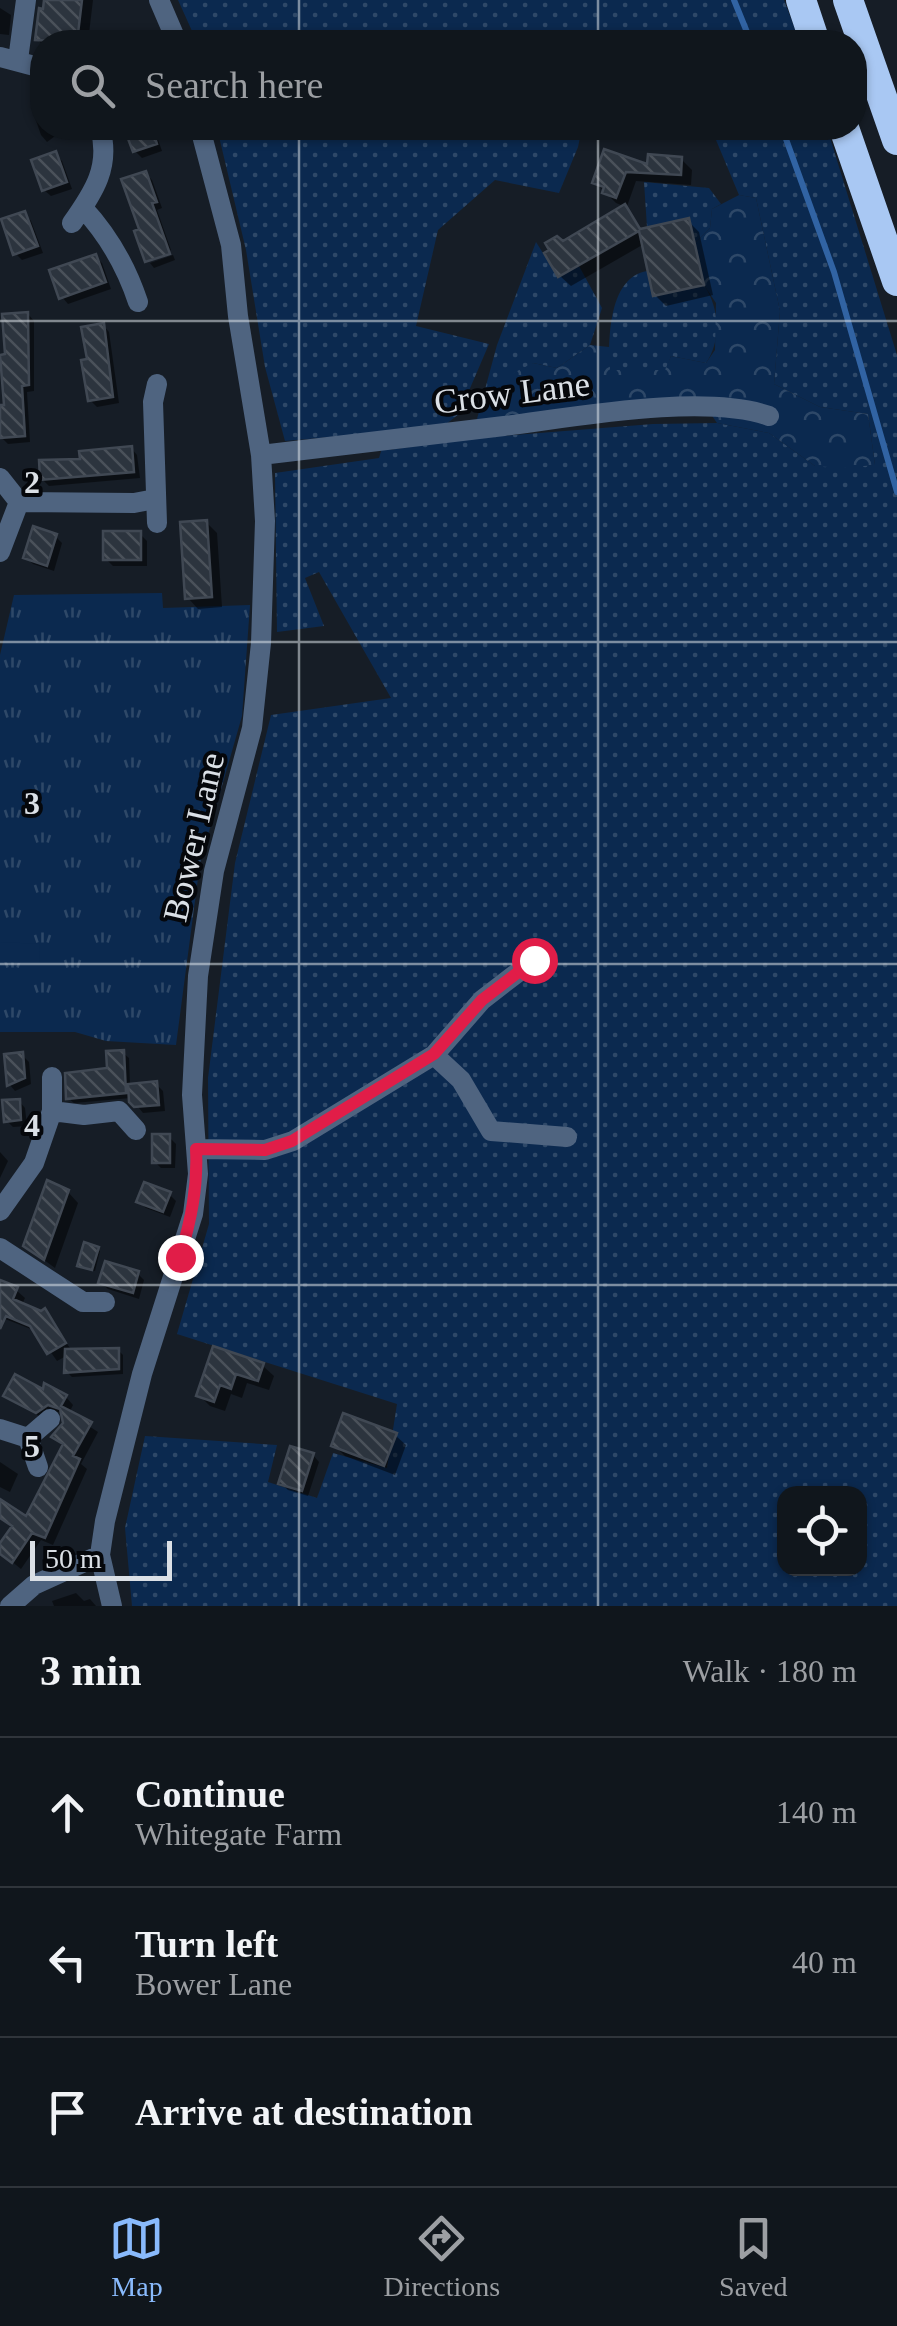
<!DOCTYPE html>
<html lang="en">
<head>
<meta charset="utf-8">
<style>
  :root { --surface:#10161c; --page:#191f25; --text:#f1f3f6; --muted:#9c9fa3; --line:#30353b; --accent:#89bafc }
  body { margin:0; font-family:Georgia,serif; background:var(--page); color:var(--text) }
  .controls { position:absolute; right:30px; bottom:30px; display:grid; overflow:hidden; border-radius:20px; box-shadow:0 2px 8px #0004 }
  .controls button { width:90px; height:90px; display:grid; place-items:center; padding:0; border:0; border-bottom:2px solid var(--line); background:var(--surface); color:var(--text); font:50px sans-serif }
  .scale { position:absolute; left:30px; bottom:25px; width:142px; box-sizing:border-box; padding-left:10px; border:5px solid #dbe0e6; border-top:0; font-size:28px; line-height:35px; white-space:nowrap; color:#dbe0e6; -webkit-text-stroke:8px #05070b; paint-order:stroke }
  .stop { position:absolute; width:30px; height:30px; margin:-22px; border:8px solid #e11d48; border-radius:50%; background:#fff }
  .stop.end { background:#e11d48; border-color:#fff; box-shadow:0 2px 10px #0008 }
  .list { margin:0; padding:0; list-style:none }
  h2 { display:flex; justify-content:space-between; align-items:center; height:130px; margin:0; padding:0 40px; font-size:42px }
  h2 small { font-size:32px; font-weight:400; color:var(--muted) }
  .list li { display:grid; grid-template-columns:65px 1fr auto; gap:30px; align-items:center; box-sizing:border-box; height:150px; padding:0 40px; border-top:2px solid var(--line) }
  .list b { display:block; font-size:38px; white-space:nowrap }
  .list p { margin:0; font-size:32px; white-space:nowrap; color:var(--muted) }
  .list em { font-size:32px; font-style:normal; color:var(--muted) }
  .icon { flex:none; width:55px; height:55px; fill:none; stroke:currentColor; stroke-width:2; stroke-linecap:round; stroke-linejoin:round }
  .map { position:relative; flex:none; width:897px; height:1606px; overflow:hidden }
  .search { position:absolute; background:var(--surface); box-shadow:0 2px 8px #0004; left:30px; right:30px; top:30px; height:110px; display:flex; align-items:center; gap:25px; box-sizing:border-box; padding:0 35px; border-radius:40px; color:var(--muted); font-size:38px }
  .sheet { height:580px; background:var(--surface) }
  nav { display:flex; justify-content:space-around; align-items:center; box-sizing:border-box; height:140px; border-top:2px solid var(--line); background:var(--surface); font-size:28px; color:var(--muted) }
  nav a { display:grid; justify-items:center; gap:5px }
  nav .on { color:var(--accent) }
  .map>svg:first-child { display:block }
</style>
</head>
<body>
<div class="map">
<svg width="897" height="1606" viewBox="0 0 897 1606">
  <defs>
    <pattern id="grass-dots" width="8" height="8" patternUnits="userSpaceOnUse" patternTransform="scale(2.5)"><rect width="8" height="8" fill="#0b294f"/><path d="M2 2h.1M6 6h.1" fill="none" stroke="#2e4868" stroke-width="1.8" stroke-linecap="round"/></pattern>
    <pattern id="forest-crowns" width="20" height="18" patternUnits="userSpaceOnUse" patternTransform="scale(2.5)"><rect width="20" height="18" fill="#0b294f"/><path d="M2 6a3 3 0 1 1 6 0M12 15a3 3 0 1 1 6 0" fill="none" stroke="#2e4868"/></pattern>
    <pattern id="park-tufts" width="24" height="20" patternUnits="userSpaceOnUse" patternTransform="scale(2.5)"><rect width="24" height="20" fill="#0b294f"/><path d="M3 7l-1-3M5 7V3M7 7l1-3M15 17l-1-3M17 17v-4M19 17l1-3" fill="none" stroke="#2e4868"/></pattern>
    <pattern id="building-back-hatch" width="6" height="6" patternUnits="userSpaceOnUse" patternTransform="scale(2.5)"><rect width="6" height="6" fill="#2c343e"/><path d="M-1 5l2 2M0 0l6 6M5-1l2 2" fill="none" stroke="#4a515a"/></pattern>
  </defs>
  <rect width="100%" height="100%" fill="#161d26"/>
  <path fill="url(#grass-dots)" fill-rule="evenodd" d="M 178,0 L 784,0 L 800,42 L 197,42 Z
    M 217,128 L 582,128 L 578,147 L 559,193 L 495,180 L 438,230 L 416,326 L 489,344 L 459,414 L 445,425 L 389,450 L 464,439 L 653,424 L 717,423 L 769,433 L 815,466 L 875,465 L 868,414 L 820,407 L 774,384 L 780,311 L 756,198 L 739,195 L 711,128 L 827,128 L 897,355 L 897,1606 L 132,1606 L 125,1528 L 145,1436 L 277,1445 L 268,1482 L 317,1498 L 333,1453 L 387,1468 L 397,1404 L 177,1334 L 209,1224 L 208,1078 L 235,863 L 271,715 L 391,698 L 319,572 L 305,578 L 324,626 L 277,632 L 275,473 L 379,458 L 387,432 L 285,441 L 265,367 L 246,250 ZM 784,1494 L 860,1494 L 860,1568 L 784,1568 Z
    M 644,182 L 709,188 L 721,204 L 712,209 L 710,228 L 695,243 L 647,227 Z
    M 536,242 L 558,277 L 579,266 L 602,308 L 590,345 L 557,368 L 533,363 L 491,421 L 477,419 L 497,345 Z
    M 647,271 L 653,296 L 704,285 C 719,307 722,340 706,363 L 671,356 L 666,370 L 609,370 C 609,338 608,278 647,271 Z"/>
  <path fill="url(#forest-crowns)" d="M 739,195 L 756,198 L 780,311 L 774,384 L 820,407 L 868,414 L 875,465 L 841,468 L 815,466 L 769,433 L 717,423 L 704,404 L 491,421 L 496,382 L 533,363 L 557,368 L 590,345 L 609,347 L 610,370 L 665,370 L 671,356 L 706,363 L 715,350 L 716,303 L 704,285 L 695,243 L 710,228 L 712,209 Z"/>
  <path fill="url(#park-tufts)" d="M 162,593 L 163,608 L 250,605 L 242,716 L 200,863 L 176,1045 L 106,1041 L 75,1032 L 0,1032 L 0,655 L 14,595 Z"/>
  <path fill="#0b294f" d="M 0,942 L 40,944 L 39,964 L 0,962 Z"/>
  <path fill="#0007" d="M 47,0 L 93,0 L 88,42 L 42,44 L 37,39 Z
    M 0,8 L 11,15 L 9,35 L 0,34 Z
    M 42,106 L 42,128 L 66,128 L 47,142 L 41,135 L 32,109 Z
    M 126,128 L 154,128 L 162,151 L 142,158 L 135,151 Z
    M 606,152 L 649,168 L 681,159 L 692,170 L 691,185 L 636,181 L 626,209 L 633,216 L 629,216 L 644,241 L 688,221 L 699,232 L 713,295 L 666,306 L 655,295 L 644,244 L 571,286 L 560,276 L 562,244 L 626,207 L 616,203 L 595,182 Z
    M 55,154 L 62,161 L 72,189 L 51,196 L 44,190 Z
    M 145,173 L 152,180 L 162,208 L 157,210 L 171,250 L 147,259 L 142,231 Z
    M 25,214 L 31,221 L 43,253 L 22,260 L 15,253 Z
    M 173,255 L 175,260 L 154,268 L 150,263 Z
    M 95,257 L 102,263 L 111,289 L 68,304 L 62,297 Z
    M 28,314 L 34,321 L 34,391 L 27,392 L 30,442 L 8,444 L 1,437 L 0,408 L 7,407 L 8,357 Z
    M 103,325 L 109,332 L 119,403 L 97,407 L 90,400 L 90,361 Z
    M 131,448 L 137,455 L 140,478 L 49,486 L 42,479 Z
    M 206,522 L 217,533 L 222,607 L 198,609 L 188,598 Z
    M 140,534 L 147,541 L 147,566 L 113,566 L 106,559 Z
    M 55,536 L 62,543 L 54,571 L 33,564 L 26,557 Z
    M 123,1053 L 129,1058 L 130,1086 L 156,1084 L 163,1091 L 165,1111 L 143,1113 L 131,1098 L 74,1103 L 68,1098 L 110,1070 Z
    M 22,1055 L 29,1062 L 31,1084 L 15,1091 L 9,1084 Z
    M 19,1101 L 25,1108 L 27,1126 L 13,1127 L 6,1120 Z
    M 169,1137 L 176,1144 L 175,1168 L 161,1168 L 155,1162 Z
    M 0,1152 L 8,1161 L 0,1178 Z
    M 68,1192 L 78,1203 L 55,1268 L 25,1246 Z
    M 169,1194 L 176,1201 L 170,1217 L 146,1208 L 139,1202 Z
    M 97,1249 L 100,1251 L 95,1271 L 83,1268 L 80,1265 Z
    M 138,1274 L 144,1280 L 139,1299 L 108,1289 L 101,1283 Z
    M 0,1283 L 16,1290 L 25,1298 L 21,1306 L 41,1314 L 45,1312 L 72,1351 L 118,1350 L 123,1355 L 123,1374 L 72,1377 L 67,1372 L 68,1355 L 57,1361 L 36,1331 L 0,1317 Z
    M 215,1349 L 263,1366 L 274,1376 L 269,1390 L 247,1383 L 242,1398 L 231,1394 L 225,1411 L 210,1406 L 199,1395 Z
    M 45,1393 L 66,1397 L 73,1405 L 69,1413 L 98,1432 L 81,1464 L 87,1469 L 53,1545 L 41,1540 L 21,1569 L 0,1552 L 0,1547 L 14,1527 L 0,1517 L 0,1509 L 27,1520 L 65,1446 L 54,1437 L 66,1423 L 64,1414 L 58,1412 L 45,1420 L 6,1395 Z
    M 395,1435 L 406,1445 L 395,1475 L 345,1456 L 334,1445 Z
    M 313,1455 L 319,1462 L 308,1496 L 288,1490 L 281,1483 Z
    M 0,1462 L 18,1474 L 10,1492 L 0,1487 Z
    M 76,1593 L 84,1601 L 90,1599 L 96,1606 L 54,1606 L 52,1601 Z"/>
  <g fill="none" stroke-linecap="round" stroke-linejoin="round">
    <path stroke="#3163a3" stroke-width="6" d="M 734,0 L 751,42
      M 782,128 L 834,272 L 897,492"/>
  </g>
  <path fill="url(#building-back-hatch)" stroke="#404853" stroke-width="2.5" d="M 44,0 L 82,0 L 77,42 L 35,40 L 39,8 L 43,9 Z
    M 124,128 L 152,128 L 157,144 L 133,152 Z
    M 604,149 L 647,164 L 648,154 L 682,157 L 681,175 L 626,172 L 616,198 L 602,193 L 604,187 L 592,183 Z
    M 56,151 L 67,182 L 42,191 L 31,160 Z
    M 146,171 L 157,202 L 152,203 L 170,254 L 145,262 L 134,231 L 139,229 L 121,179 Z
    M 625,204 L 640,229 L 689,218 L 704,285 L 653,296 L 639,231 L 558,277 L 544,253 L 549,250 L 545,243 L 557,236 L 563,241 Z
    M 25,211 L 38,246 L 13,255 L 1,219 Z
    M 96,254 L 106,282 L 59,299 L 49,270 Z
    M 28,312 L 29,385 L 22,386 L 25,436 L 0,438 L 0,405 L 4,405 L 0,355 L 5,354 L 2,314 Z
    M 104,323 L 113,397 L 88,401 L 81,360 L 87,359 L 81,327 Z
    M 132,446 L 134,472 L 40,480 L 39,460 L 80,459 L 79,451 Z
    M 207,520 L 212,597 L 185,599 L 180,522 Z
    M 33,526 L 57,534 L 47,566 L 23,558 Z
    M 103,531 L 141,531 L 141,560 L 103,560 Z
    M 124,1050 L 126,1093 L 66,1099 L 65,1073 L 107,1068 L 106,1051 Z
    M 23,1052 L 25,1078 L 7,1086 L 4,1054 Z
    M 157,1081 L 159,1105 L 134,1107 L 129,1102 L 128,1084 Z
    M 20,1099 L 21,1120 L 4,1122 L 2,1100 Z
    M 152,1134 L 170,1134 L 170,1163 L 152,1163 Z
    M 47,1180 L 69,1190 L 44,1260 L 23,1246 Z
    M 144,1182 L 171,1192 L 163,1212 L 136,1202 Z
    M 84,1242 L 99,1247 L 92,1270 L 77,1266 Z
    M 105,1261 L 139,1271 L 133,1293 L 98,1283 Z
    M 0,1280 L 18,1287 L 13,1299 L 41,1311 L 45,1308 L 66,1343 L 47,1354 L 30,1326 L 6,1316 L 0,1329 Z
    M 213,1346 L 264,1363 L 258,1381 L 236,1374 L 231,1389 L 220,1385 L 214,1402 L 196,1396 Z
    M 119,1348 L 119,1369 L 64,1373 L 65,1349 Z
    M 15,1374 L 43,1389 L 44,1383 L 67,1395 L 61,1406 L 92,1422 L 73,1456 L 80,1459 L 45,1538 L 32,1533 L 12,1563 L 0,1554 L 0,1543 L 12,1526 L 0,1518 L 0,1499 L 26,1516 L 63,1444 L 51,1437 L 63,1423 L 60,1409 L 48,1405 L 36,1413 L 3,1396 Z
    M 343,1413 L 397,1433 L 384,1466 L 331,1446 Z
    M 290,1446 L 314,1453 L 302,1491 L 278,1484 Z"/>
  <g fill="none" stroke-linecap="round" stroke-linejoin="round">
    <path stroke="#4f6480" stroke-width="20" d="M 159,0 L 177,42
      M 0,57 L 42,68
      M 18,60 L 26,0
      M 83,208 C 109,236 126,266 138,302
      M 72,223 C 94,192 111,166 100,128
      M 157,384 L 153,402 L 157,523
      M 261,455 C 342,446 423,436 504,426 C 575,417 704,393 769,416
      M 0,478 L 19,502
      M 0,552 L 19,502 L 134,503 L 155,499
      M 434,1055 L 482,1000 L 534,960
      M 52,1077 L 52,1111
      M 196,1149 L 265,1150 L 293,1141 L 434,1055 L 461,1080 L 491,1131 L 567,1137
      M 0,1211 L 34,1163 L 52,1111 L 84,1115 L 119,1111 L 136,1130
      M 0,1248 L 83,1302 L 105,1302
      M 0,1429 L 28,1438 L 50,1419
      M 28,1438 L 38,1467
      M 10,1606 L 34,1585 L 100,1555
      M 112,1606 L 100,1555 L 105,1521 L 142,1374 L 193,1214 L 198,1174 L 192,1095 L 198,976 L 214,871 L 252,728 L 261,643 L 265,521 L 261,455 L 238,316 L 231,245 L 200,128"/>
    <path stroke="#a9c8f3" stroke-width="30" d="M 801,0 L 815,42
      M 848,0 L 897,140
      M 844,128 L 897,281"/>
  </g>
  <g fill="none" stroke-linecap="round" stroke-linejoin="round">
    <path stroke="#e11d48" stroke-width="12" d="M 180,1257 C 191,1220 198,1187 196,1149 L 265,1150 L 292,1141 L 434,1054 L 482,1000 L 534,960"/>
  </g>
  <path fill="none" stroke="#dbe0e6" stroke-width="2.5" stroke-opacity="0.55" d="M 299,0 L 299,42M 598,0 L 598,42M 299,128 L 299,1606M 598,128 L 598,1606M 0,321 L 897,321M 0,642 L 897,642M 0,964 L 897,964M 0,1285 L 897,1285"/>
  <g text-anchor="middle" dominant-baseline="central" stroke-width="8" stroke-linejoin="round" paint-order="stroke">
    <g font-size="35" fill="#dbe0e6" stroke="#05070b">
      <text transform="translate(512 393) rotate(-7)">Crow Lane</text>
      <text transform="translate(194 837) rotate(-77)">Bower Lane</text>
    </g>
  </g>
  <g font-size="32" text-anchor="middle" font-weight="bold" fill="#dbe0e6" stroke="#05070b" stroke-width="8" stroke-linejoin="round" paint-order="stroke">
    <text x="32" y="493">2</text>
    <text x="32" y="814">3</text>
    <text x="32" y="1136">4</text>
    <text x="32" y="1457">5</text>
  </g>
</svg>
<div class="controls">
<button><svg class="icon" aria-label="locate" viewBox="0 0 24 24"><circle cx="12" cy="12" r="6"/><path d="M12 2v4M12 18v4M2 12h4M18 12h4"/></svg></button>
</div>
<div class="scale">50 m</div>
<div class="stop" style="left:534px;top:960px"></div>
<div class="stop end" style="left:180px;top:1257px"></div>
<div class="search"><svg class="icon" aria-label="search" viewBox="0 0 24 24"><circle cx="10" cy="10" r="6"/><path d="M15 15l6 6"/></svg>Search here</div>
</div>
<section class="sheet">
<h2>3 min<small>Walk · 180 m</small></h2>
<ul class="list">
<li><svg class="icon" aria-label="ahead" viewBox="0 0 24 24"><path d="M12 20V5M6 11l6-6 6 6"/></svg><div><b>Continue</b><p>Whitegate Farm</p></div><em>140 m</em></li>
<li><svg class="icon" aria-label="left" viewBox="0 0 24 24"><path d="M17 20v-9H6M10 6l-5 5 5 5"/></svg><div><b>Turn left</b><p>Bower Lane</p></div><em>40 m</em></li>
<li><svg class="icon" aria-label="arrive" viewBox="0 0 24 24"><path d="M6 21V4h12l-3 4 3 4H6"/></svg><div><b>Arrive at destination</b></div></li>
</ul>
</section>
<nav>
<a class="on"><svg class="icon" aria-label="map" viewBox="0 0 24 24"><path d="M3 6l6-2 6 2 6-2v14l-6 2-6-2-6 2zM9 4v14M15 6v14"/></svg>Map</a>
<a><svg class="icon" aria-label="directions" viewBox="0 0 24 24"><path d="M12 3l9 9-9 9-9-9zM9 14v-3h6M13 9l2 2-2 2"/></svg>Directions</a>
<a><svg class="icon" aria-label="saved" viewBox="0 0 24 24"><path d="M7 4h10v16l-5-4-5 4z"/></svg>Saved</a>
</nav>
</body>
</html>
